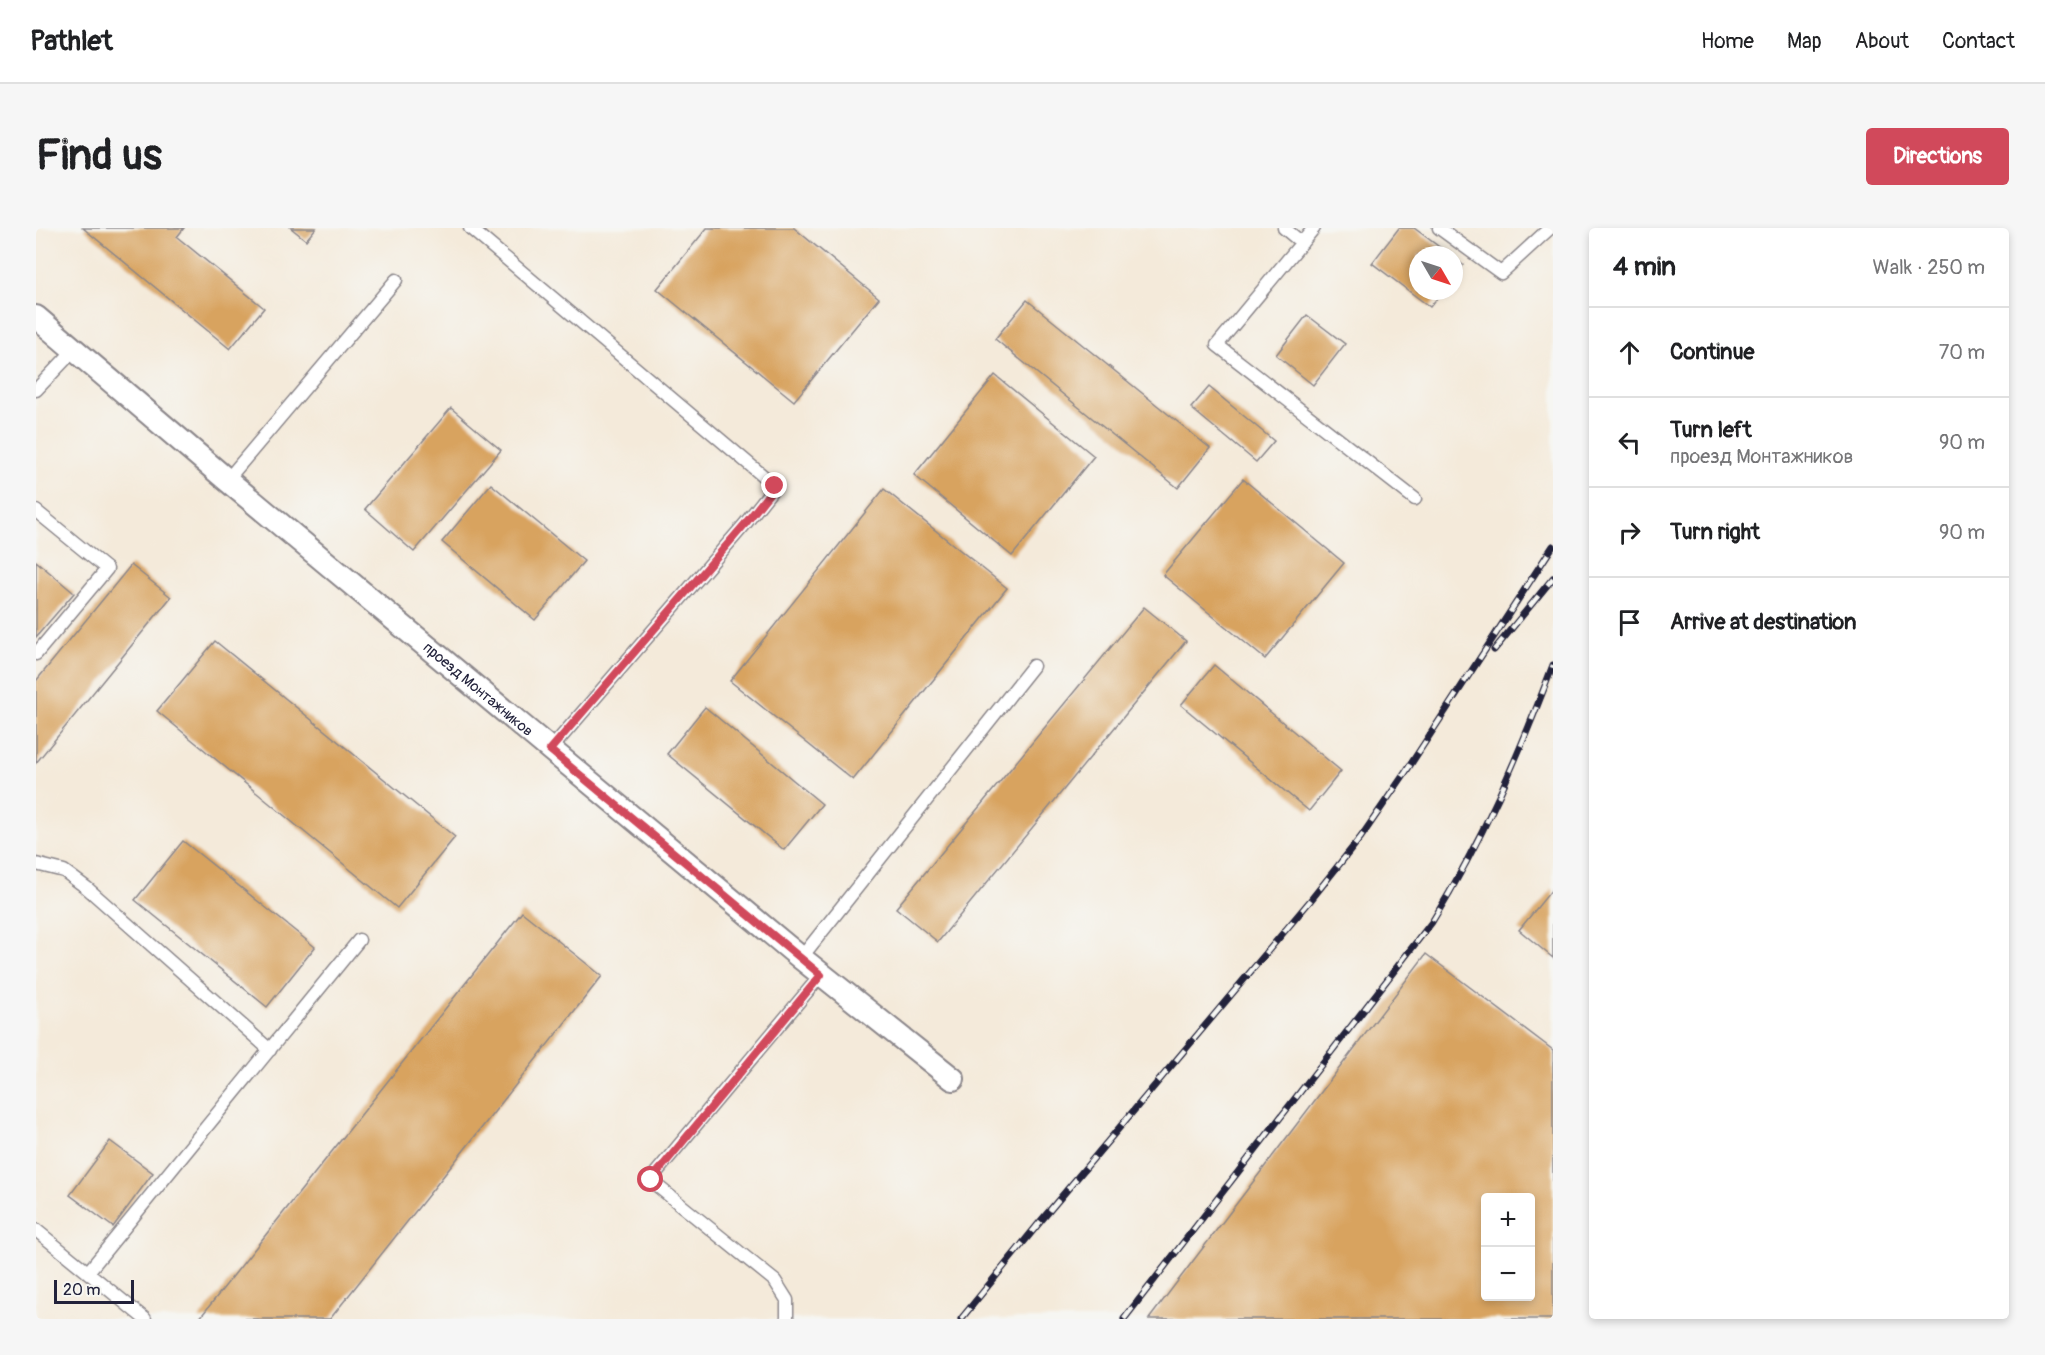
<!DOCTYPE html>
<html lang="en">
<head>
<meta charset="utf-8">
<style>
  :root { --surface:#fff; --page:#f6f6f6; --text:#202124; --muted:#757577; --line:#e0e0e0; --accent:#d1495b }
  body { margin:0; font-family:Pangolin,sans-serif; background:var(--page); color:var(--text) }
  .controls { position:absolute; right:18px; bottom:18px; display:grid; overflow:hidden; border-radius:6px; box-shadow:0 3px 9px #0003 }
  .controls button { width:54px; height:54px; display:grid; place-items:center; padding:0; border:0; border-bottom:2px solid var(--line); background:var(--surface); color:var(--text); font:30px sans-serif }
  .compass { position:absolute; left:1373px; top:18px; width:54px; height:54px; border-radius:50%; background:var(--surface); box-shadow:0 3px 9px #0003; rotate:129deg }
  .scale { position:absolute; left:18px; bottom:15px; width:80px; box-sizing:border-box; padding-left:6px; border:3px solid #22223b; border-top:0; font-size:16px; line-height:21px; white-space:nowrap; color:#22223b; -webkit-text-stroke:4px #f6f6f2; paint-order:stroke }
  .stop { position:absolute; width:18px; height:18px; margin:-14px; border:4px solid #d1495b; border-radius:50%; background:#fff }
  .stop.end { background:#d1495b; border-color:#fff; box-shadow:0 2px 6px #0008 }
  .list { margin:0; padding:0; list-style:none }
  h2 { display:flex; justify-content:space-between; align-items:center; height:78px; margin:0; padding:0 24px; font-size:26px }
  h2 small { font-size:20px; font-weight:400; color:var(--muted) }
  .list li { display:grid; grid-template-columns:39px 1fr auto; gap:18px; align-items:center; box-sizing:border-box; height:90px; padding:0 24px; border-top:2px solid var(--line) }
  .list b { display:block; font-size:22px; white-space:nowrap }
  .list p { margin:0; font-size:20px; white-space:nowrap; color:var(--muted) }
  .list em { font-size:20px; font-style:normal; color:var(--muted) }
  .icon { flex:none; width:33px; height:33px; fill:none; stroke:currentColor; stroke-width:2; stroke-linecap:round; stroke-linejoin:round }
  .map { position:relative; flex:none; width:1517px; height:1091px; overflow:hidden; border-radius:6px }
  header { display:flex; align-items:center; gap:36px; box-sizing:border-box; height:84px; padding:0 30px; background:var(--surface); border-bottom:2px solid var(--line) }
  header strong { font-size:28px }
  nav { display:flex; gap:33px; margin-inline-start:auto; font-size:21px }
  .intro { display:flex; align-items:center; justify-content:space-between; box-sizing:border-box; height:144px; padding:0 36px }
  h1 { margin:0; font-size:42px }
  .button { padding:15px 27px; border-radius:6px; background:var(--accent); color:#fff; font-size:21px; font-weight:700 }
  main { display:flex; gap:36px; padding:0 36px }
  aside { flex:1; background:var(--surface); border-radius:6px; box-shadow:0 3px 9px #0003 }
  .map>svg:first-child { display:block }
</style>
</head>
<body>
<header>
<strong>Pathlet</strong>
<nav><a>Home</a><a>Map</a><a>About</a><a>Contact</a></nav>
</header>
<div class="intro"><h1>Find us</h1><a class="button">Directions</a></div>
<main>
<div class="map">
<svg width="1517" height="1091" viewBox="0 0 1517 1091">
  <rect width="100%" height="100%" fill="#f6f6f2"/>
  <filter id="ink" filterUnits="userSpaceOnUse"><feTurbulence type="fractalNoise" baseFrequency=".0167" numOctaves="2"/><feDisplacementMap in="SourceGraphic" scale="12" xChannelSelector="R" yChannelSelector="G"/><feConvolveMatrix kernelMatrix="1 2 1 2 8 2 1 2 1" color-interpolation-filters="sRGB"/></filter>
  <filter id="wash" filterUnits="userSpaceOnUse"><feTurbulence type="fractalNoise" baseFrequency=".008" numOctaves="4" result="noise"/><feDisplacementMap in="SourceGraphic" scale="24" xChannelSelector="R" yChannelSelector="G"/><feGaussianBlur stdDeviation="1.35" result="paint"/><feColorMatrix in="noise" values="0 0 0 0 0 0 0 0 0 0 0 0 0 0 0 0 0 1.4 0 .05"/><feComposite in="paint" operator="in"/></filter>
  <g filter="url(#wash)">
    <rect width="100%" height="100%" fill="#f4eada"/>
    <g id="blocks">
      <path fill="#d8a35f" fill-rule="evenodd" d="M 47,0 L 148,0 L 141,9 L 228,80 L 194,121 Z
        M 255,0 L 280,0 L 270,12 Z
        M 671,0 L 758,0 L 843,70 L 758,173 L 621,61 Z
        M 1363,0 L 1378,0 L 1414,27 L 1382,27 L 1382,63 L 1407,63 L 1394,79 L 1336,35 Z
        M 1418,30 L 1427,37 L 1418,48 Z
        M 991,72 L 1174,220 L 1142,260 L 959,111 Z
        M 1271,87 L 1309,116 L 1277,157 L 1240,127 Z
        M 959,147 L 1058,228 L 976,328 L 878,247 Z
        M 1173,159 L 1238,213 L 1220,234 L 1155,180 Z
        M 415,180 L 465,222 L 378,324 L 329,281 Z
        M 1207,251 L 1308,335 L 1229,431 L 1127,347 Z
        M 455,256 L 548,333 L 499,392 L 406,314 Z
        M 848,261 L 971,360 L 817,552 L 694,453 Z
        M 0,333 L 38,365 L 0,409 Z
        M 95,337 L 135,369 L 0,535 L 0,453 Z
        M 1108,379 L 1150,413 L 902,714 L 860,680 Z
        M 179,413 L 419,609 L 361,680 L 121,483 Z
        M 1178,437 L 1305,543 L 1273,583 L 1145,477 Z
        M 669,479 L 786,576 L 748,622 L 631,526 Z
        M 147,613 L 279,719 L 231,779 L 99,672 Z
        M 1517,660 L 1517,730 L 1483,702 Z
        M 486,684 L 566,748 L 294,1091 L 163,1091 Z
        M 1390,726 L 1517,822 L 1517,1091 L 1113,1091 ZM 1450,970 L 1494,970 L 1494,1068 L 1450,1068 Z
        M 74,913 L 117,945 L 77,999 L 34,967 Z"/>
    </g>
  </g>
  <g filter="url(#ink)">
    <use href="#blocks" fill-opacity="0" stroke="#8b868a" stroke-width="1.5"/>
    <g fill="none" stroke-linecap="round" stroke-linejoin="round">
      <defs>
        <path id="service" d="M 434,0 L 739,258 L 709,296 L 514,522
          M 1248,0 L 1266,15
          M 1278,0 L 1181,117 L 1379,271
          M 1403,0 L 1465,45 L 1514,0
          M 0,162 L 39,121
          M 191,252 L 360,52
          M 0,283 L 71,341 L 0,426
          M 0,636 L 28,643 L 51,660 L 234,822
          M 765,730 L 997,438
          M 0,1002 L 109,1091
          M 52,1044 L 323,712
          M 751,1091 L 751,1072 L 739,1053 L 614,952 L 785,747"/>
        <g id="minor">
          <path id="s1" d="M 0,89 L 191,252 L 765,730 L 917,851"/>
        </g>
      </defs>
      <use href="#service" stroke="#8b868a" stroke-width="15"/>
      <use href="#minor" stroke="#8b868a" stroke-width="26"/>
      <use href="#service" stroke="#fff" stroke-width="12"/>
      <use href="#minor" stroke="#fff" stroke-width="22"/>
      <defs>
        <path id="rail" d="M 1458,422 L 1517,350
          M 925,1091 L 1004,994 L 1274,673 L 1325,609 L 1369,545 L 1517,318
          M 1088,1091 L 1396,694 C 1446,613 1483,527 1517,437"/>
      </defs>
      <use href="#rail" stroke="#22223b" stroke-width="7"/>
      <use href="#rail" stroke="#f6f6f2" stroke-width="4.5" stroke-dasharray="14" stroke-linecap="butt"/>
    </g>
  </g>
  <g fill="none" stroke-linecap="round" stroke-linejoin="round" filter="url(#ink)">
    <path stroke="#d1495b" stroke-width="8" d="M 615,952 L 785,747 L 514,522 L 709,296 L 739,258"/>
  </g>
  <g text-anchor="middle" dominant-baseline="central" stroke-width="4.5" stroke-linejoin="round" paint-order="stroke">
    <g font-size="15" fill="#22223b" stroke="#f6f6f2">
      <text stroke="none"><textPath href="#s1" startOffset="578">проезд Монтажников</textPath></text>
    </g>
  </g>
</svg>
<div class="controls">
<button>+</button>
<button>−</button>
</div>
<svg class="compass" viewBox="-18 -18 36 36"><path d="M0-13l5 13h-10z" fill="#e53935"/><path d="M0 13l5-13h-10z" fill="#757577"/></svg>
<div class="scale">20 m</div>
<div class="stop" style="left:615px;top:952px"></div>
<div class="stop end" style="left:739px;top:258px"></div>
</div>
<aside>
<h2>4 min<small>Walk · 250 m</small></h2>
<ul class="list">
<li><svg class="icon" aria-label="ahead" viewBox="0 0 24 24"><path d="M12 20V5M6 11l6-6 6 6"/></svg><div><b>Continue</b></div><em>70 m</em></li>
<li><svg class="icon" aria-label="left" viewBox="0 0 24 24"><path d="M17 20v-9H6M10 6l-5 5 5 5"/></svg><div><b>Turn left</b><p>проезд Монтажников</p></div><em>90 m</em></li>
<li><svg class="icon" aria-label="right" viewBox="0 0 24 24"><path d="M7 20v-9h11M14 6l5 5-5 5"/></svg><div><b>Turn right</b></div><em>90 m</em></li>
<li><svg class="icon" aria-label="arrive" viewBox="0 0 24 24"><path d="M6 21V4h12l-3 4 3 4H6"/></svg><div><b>Arrive at destination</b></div></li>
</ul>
</aside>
</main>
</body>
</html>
